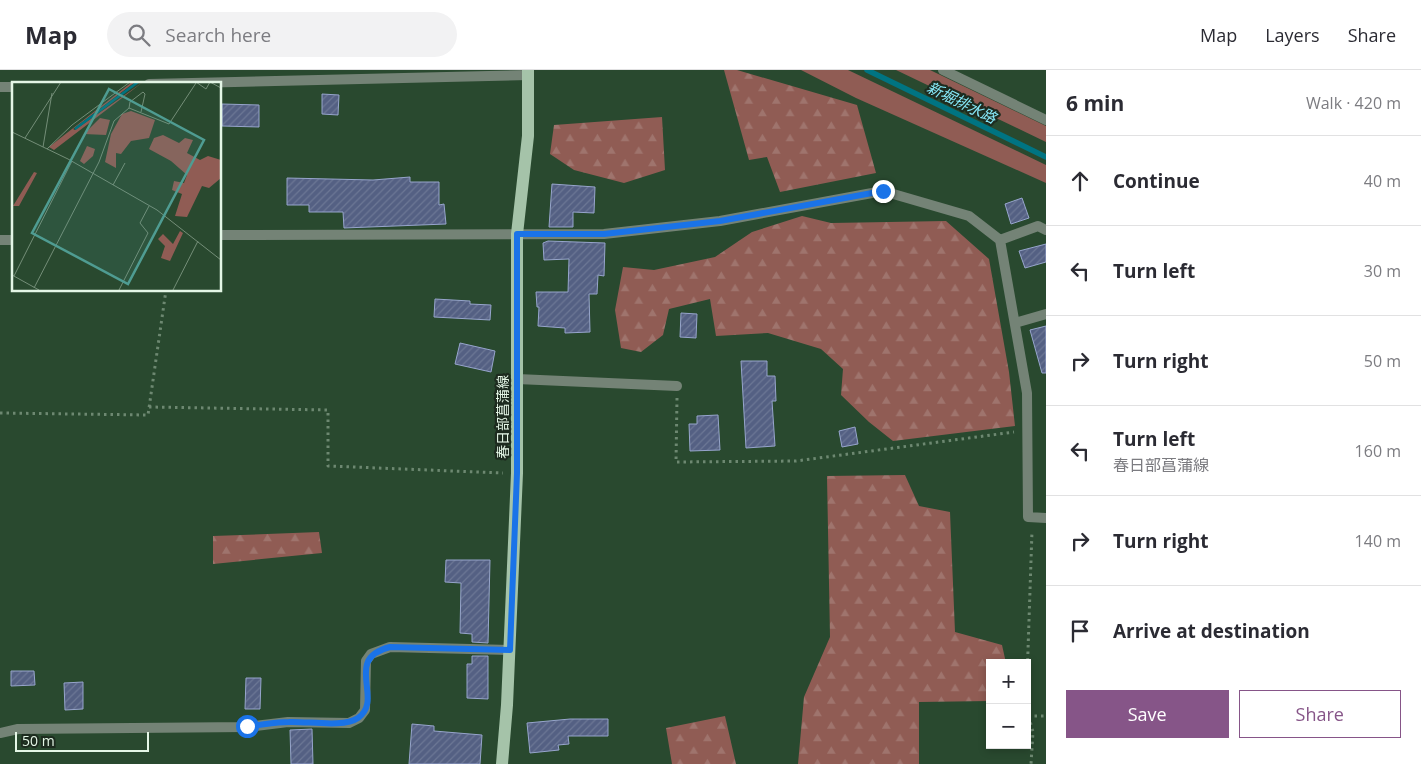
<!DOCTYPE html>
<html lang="en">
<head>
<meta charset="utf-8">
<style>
  :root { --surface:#fff; --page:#f2f2f3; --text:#2b2b33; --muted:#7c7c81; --line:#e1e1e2; --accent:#865588 }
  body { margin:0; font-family:"Open Sans","Noto Sans JP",sans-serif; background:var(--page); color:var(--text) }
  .controls { position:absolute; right:15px; bottom:15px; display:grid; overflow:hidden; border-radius:0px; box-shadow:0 2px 8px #0003 }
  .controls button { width:45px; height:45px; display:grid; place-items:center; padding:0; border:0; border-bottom:1px solid var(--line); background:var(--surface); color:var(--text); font:25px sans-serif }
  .scale { position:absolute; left:15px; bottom:12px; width:134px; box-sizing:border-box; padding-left:5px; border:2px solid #e4f6e6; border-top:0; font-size:14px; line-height:18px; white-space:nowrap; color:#e4f6e6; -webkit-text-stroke:4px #1d2b1f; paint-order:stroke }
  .stop { position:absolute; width:15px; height:15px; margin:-11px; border:4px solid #1a73e8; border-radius:50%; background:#fff }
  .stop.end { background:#1a73e8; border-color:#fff; box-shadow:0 1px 5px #0008 }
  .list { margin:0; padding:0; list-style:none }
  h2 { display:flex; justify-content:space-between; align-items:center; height:65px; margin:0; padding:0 20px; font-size:21px }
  h2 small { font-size:16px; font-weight:400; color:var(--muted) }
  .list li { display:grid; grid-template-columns:32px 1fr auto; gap:15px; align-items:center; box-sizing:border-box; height:90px; padding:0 20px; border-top:1px solid var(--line) }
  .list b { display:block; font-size:19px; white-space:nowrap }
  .list p { margin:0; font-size:16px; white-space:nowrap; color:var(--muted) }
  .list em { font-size:16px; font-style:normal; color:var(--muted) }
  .actions { display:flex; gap:10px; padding:15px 20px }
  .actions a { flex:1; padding:11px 0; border:1px solid var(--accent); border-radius:0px; text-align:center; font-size:18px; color:var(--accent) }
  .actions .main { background:var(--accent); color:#fff }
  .icon { flex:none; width:28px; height:28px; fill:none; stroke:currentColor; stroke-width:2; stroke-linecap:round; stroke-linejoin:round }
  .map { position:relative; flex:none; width:1046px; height:694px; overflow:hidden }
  header { display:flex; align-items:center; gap:30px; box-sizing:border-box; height:70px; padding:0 25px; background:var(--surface); border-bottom:1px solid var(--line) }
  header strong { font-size:24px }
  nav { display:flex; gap:28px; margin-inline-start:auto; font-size:18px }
  .search { width:350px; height:45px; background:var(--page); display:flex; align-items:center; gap:12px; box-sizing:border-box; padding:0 18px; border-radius:28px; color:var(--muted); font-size:19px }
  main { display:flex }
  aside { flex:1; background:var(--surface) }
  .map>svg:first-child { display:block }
</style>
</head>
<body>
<header>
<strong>Map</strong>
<div class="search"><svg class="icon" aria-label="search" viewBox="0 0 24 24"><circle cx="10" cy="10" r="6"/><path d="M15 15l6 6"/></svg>Search here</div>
<nav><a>Map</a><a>Layers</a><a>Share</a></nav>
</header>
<main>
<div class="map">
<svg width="1046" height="694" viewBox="0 0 1046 694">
  <defs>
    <pattern id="forest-firs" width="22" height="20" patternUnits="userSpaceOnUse" patternTransform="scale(1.25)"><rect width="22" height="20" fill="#905c54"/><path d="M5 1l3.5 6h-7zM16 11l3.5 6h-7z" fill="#9f746d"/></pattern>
    <pattern id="building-hatch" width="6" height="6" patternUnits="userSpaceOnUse" patternTransform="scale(1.25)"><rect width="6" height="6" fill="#546083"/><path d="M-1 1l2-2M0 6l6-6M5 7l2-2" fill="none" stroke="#6c7795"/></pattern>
  </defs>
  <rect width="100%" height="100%" fill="#29492f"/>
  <path fill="#905c54" d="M 801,0 L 848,0 L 1046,95 L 1046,113 L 856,28 Z
    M 896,0 L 930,0 L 1046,56 L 1046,72 Z"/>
  <path fill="url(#forest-firs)" d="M 724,0 L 737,0 L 857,35 L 876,103 L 780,122 L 767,87 L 749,90 Z
    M 662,47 L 665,100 L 624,113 L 574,100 L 550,84 L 554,55 Z
    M 802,146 L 831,153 L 946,151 L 989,189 L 1009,302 L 1015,356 L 893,371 L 869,352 L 841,325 L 843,299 L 821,279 L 768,263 L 716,266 L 710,229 L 669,239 L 663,265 L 641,282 L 621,278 L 615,240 L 623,197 L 654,200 L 715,187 L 752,162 Z
    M 905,405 L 919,436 L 950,442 L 955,562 L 1002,575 L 1006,593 L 990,593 L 990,631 L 919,632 L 919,694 L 798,694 L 804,627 L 830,567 L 827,406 Z
    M 319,462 L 322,483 L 213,494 L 213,466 Z
    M 725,646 L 736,694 L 672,694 L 666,658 Z"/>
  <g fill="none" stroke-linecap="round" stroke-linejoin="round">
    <path stroke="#007482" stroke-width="5.5" d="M 867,0 L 1046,87"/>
  </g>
  <path fill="url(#building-hatch)" stroke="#97a5cc" d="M 322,24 L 339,25 L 338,45 L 322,44 Z
    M 222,34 L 259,35 L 259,57 L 222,56 Z
    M 410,107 L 410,112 L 439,112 L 439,135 L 444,134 L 446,154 L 344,158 L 343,142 L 309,142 L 309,135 L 287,135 L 287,108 L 373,110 Z
    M 552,114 L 595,117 L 594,143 L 573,142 L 573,157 L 549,157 Z
    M 1022,128 L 1029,148 L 1011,154 L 1005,134 Z
    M 548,171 L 605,173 L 604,206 L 598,205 L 597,224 L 589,224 L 590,262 L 565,263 L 565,258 L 538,256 L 539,237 L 537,237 L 536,222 L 568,222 L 569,189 L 544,190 L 543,173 Z
    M 1046,174 L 1046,192 L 1025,198 L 1019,181 Z
    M 435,229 L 470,231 L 470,234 L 491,235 L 490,250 L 434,247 Z
    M 681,243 L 697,244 L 696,268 L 680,267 Z
    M 1046,256 L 1046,303 L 1042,303 L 1030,260 Z
    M 460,273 L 495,281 L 491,302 L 455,294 Z
    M 741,291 L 767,291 L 767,306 L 775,306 L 776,331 L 772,331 L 775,376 L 746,378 Z
    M 718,345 L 720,380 L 690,381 L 689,354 L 697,354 L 697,346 Z
    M 855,357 L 858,374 L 842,377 L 839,361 Z
    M 446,490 L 490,490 L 488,573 L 472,572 L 472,564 L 460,563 L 461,513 L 445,512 Z
    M 472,586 L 488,586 L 488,629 L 467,628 L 467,594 L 472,594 Z
    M 11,601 L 34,601 L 35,615 L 11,616 Z
    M 246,608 L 261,608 L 260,639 L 245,639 Z
    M 83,612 L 83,639 L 65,640 L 64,613 Z
    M 570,649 L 608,649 L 608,666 L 568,666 L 569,674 L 558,675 L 559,680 L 530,683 L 527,653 Z
    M 412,654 L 434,656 L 434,661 L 482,665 L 480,694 L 409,694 Z
    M 312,659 L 313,694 L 291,694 L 290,660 Z"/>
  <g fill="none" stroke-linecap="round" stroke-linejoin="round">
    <path stroke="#6d8871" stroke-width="3" stroke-dasharray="2.5 4" stroke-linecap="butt" d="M 677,328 L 676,392 L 796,391 L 1014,362
      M 149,337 L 328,340 L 328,396 L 503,403
      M 0,343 L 148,345 L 166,220
      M 1027,610 L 1032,461
      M 1027,640 L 1033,662 L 1031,694
      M 1028,646 L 1046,646"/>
    <path stroke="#748376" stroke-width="10" d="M 943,0 L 1046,50
      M 149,14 L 528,5
      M 0,17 L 14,17
      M 220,165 L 604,164 L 720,151 L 883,121 L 969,146 L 1000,170 L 1027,323 L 1028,447 L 1046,448
      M 0,170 L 14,170
      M 1000,170 L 1038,156 L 1046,160
      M 1015,253 L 1046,244
      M 517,309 L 677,316
      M 0,663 L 18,659 L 247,657 L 288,652 L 349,653 L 359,648 L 365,640 L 366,591 L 371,584 L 390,577 L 510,580"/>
    <path stroke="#a5c3a9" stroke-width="12" d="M 502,694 L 507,635 L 517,403 L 517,164 L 528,66 L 528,0"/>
  </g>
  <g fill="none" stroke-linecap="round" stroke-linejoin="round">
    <path stroke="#1a73e8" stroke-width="6" d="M 247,656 C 261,655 275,652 289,652 C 307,651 344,658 358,648 C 385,629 342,589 390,577 L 510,580 L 517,403 L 517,164 L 604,164 L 720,151 L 883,121"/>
  </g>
  <g text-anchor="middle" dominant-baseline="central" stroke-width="4.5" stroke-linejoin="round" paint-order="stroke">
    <g font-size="14" fill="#e4f6e6" stroke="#1d2b1f">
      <text transform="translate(502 347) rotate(-90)">春日部菖蒲線</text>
    </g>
    <g font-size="15" font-style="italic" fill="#87e9f9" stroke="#1d2b1f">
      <text transform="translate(962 32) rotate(26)">新堀排水路</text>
    </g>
  </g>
  <g transform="translate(12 12)">
    <rect width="209" height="209" fill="#29492f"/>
    <path d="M 120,0 L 123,0 L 61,47 L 63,48 L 131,0 L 42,68 L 37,65 Z" fill="#905c54"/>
    <path d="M 119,29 L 143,38 L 137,56 L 119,59 L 109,72 L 104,71 L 104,86 L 93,80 L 99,52 L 110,32 ZM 88,36 L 98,38 L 94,53 L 72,52 ZM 151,53 L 167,61 L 173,56 L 181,58 L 175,71 L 188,78 L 196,74 L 209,78 L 209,96 L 197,106 L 190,104 L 175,135 L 163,134 L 170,112 L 160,108 L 162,99 L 172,101 L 175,93 L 159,79 L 137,67 L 142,56 ZM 75,64 L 83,67 L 81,74 L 72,82 L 68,79 ZM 22,90 L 25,91 L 7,124 L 1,124 ZM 168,149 L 171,151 L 158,179 L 149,176 L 153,164 L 146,157 L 151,152 L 161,162 Z" fill="#905c54"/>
    <path fill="none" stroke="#007482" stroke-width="2.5" d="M 63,47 L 126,0"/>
    <path fill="none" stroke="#748e78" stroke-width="1" d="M 184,0 L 194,7 L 198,0 L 209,6M 117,26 L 118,20 L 131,10 L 133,12 L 129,30M 0,50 L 56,77 L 145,128 L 209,178M 13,56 L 49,0M 31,65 L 40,11M 35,67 L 60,43 L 118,0M 101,103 L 113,81M 0,193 L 27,208M 2,194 L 60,79M 22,206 L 87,80 L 102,39 L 117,26 L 157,42 L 184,1M 107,208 L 136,151 L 128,141 L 137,124M 161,208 L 186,159"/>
    <path fill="#4f9c92" fill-opacity="0.15" stroke="#4f9c92" stroke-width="2.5" d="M 97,7 L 192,58 L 116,202 L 20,151 Z"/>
    <rect width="209" height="209" fill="none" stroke="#e4f6e6" stroke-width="2.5"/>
  </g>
</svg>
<div class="controls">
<button>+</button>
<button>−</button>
</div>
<div class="scale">50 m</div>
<div class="stop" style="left:247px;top:656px"></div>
<div class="stop end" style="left:883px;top:121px"></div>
</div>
<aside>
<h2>6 min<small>Walk · 420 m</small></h2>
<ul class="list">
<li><svg class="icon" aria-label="ahead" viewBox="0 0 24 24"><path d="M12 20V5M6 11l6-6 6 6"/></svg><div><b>Continue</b></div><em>40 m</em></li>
<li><svg class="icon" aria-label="left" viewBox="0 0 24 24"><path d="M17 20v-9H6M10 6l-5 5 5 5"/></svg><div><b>Turn left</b></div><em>30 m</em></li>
<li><svg class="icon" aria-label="right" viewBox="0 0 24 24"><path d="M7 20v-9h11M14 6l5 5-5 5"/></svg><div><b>Turn right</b></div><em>50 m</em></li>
<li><svg class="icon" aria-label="left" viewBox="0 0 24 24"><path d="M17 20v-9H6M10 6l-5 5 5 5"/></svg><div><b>Turn left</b><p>春日部菖蒲線</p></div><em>160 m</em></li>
<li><svg class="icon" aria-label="right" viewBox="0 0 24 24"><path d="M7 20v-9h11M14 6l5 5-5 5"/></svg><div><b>Turn right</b></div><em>140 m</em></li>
<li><svg class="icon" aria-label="arrive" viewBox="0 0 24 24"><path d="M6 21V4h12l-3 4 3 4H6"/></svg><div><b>Arrive at destination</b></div></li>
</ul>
<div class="actions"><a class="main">Save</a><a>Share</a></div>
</aside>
</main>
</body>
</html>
